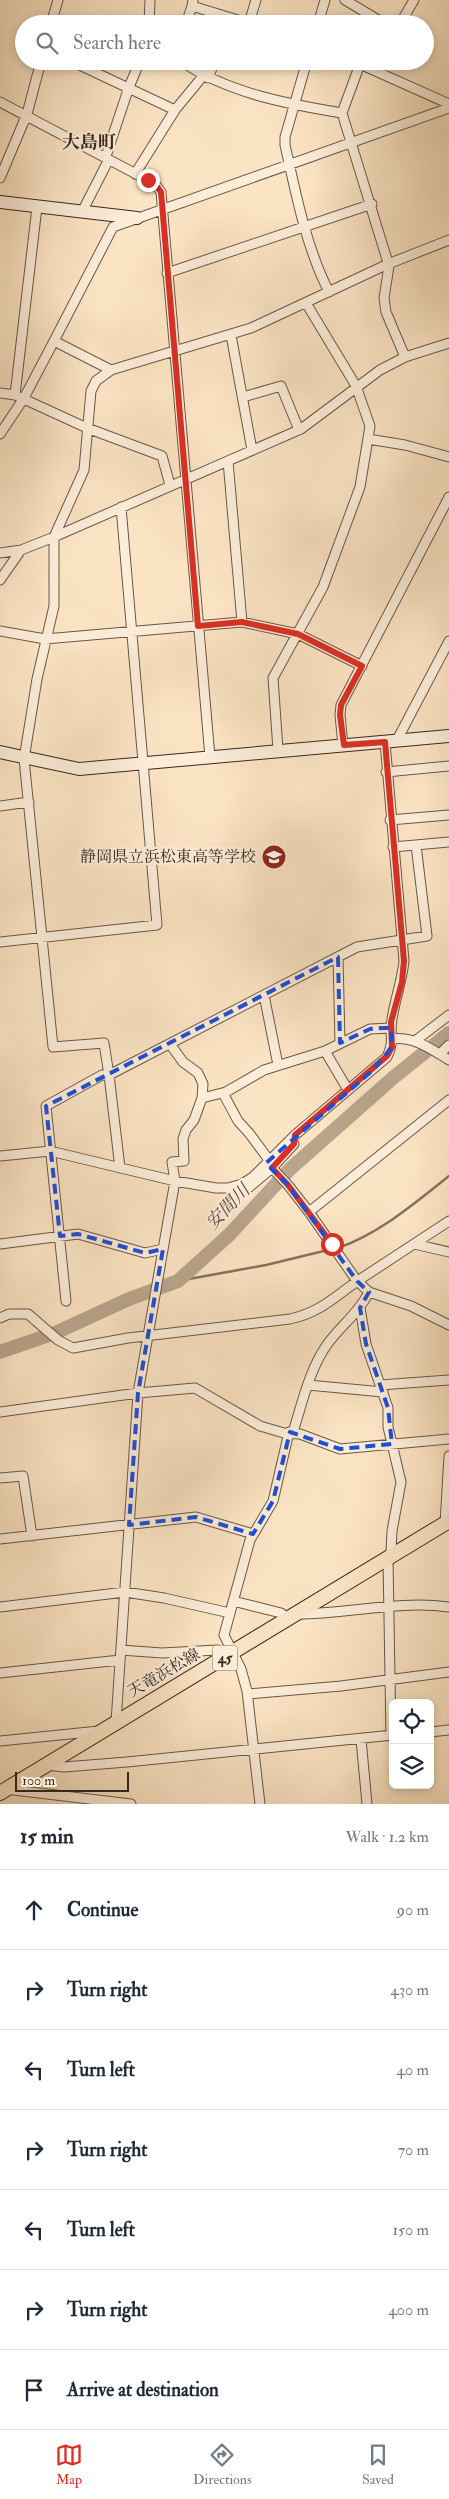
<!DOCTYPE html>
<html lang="en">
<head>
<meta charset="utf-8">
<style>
  :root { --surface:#fff; --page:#f6f6f7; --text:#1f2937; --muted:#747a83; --line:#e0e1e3; --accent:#d93025 }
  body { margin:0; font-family:"IM FELL Double Pica","Noto Serif JP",serif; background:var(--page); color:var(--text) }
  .controls { position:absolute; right:15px; bottom:15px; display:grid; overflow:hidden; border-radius:8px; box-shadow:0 2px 8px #0003 }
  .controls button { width:45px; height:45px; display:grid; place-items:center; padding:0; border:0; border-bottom:1px solid var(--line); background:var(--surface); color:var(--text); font:25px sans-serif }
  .scale { position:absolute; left:15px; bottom:12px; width:114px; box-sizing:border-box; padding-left:5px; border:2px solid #38291f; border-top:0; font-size:14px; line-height:18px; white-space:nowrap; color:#38291f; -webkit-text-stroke:4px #fcedd9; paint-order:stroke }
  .stop { position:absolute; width:15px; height:15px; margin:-11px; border:4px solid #d93025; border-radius:50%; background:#fff }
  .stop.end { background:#d93025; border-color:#fff; box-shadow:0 1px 5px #0008 }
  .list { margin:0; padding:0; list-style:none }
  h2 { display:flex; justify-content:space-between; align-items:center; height:65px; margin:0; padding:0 20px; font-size:21px }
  h2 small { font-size:16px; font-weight:400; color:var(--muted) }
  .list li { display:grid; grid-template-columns:32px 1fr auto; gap:15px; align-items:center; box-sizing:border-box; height:80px; padding:0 20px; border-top:1px solid var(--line) }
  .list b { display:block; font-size:19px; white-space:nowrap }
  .list em { font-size:16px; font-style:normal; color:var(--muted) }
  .icon { flex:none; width:28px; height:28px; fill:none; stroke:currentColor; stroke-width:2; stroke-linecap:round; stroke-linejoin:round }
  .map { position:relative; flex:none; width:449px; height:1804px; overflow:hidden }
  .search { position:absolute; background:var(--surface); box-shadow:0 2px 8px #0003; left:15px; right:15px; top:15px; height:55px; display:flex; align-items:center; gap:12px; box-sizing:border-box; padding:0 18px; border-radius:28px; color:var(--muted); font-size:19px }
  .sheet { height:625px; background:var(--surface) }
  nav { display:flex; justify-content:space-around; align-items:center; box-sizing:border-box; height:70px; border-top:1px solid var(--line); background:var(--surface); font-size:14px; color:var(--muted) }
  nav a { display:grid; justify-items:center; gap:2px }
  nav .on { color:var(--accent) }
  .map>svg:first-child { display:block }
</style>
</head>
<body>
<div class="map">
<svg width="449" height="1804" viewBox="0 0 449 1804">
  <rect width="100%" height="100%" fill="#fbe4c4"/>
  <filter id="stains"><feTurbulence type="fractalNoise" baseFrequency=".004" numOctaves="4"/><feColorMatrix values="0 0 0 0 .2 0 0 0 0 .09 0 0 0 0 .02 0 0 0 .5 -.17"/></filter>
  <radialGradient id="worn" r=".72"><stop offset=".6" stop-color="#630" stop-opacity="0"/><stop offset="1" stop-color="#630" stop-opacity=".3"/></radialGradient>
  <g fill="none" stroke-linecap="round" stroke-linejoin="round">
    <path stroke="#857360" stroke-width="2.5" d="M 338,1248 C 380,1233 414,1204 449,1176
      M 178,1281 L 266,1265 L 332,1249"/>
    <path stroke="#b9a48c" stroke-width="14" d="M 0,1352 L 55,1333 L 129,1299 L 178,1281 L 229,1235 L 290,1169 L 394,1077 L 449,1033"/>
    <defs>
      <path id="street" d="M 193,0 L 192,6 L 251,24
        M 345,0 L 385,24
        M 249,23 L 256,0
        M 51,24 L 58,0
        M 149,24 L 150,0
        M 186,24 L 192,6
        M 318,24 L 325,0
        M 400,24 L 414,0
        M 71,61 L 175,110
        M 181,61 C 228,93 287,104 342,113
        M 307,61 L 285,137 L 285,145 C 296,194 306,247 329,292
        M 353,61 L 449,104
        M 360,64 L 342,113 L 389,266 L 384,298 L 386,312 L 405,357
        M 380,72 L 384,61
        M 208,78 L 215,61
        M 0,102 L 155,184 L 161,192 L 210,757
        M 135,174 L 175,110 L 203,76
        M 0,178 L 27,114 L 41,61
        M 37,207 L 15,395 L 87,428 L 162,456 L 170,485
        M 83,210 L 108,161 L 106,156 L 129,87 L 140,61
        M 167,273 L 372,204
        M 231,335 L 252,450
        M 54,341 L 113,227 L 449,108
        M 0,393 L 15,395
        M 243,397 L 281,386 L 299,430
        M 0,434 L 24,398 L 54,341 L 111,370 L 251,328 L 388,264 L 449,240
        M 368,439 L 405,445 L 449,457
        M 228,461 L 242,622
        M 0,553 L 21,550 L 54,537 L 301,429 L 380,370 L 405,357 L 449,343
        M 0,580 L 21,550
        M 0,631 L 45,639 L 242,622 L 298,634 L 362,666
        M 397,740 L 449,641
        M 343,745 L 340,715 L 341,705 L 449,497
        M 278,750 L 273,678 L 323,587 L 360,487 L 370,426 L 356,386 L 306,303
        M 386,772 L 449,766
        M 0,806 L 29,802
        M 390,820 L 449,815
        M 393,847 L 449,842
        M 0,942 L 157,925 L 121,507
        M 338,957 L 340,1043
        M 264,995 L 278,1065
        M 392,1039 C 414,1036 431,1049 449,1060
        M 415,1041 L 449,1015
        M 325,1051 L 348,1090
        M 440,1054 L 449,1045
        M 223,1093 L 238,1121 L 249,1133 L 269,1160
        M 202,1098 L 226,1092 L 264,1070 L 325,1051 L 370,1029 L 391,1028
        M 0,1156 L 50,1151 L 175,1181 L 216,1188 L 228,1188 L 242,1184 L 253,1177 L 295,1135 L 387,1057 C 395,1041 389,1034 392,1019 C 395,999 402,981 404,961 L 385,742
        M 120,1168 L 109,1075 L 357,947 L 427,936 L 416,845
        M 272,1168 L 288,1185 L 309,1212 L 357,1281 L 369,1292 L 411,1306 L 449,1325
        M 242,1184 L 247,1189 L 272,1168 L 294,1144
        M 309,1212 L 449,1100
        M 0,1244 L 78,1234 L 145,1253 L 163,1249
        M 414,1244 L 449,1252
        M 66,1301 L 46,1106 L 102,1075 L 109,1075 L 104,1043 L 53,1047 L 24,759 L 37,679 L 54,606 L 54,537 L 84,470 L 91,391 L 96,381 L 111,370
        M 360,1308 L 366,1344 L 388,1408 L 388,1427 L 401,1482 L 392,1531 L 391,1552 L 388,1559 L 391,1736
        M 0,1318 L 9,1314 L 28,1314 L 58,1340 L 73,1348 L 128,1338 L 290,1319 C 321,1312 334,1297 359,1280 C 389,1260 419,1241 449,1221
        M 308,1385 L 383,1392
        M 380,1385 L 449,1380
        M 0,1412 L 138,1393 L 195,1388 L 260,1426 L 284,1433 L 300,1434 L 340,1449 L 449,1439
        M 293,1432 C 302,1404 309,1371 326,1346 C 340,1326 359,1313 369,1292
        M 0,1478 L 23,1476 L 32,1536
        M 445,1524 L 449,1456
        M 0,1539 L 196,1517 L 253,1534
        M 233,1601 L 281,1613 L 289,1619
        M 0,1607 L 125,1592 L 164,1598 L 230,1613
        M 297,1614 C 348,1614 399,1600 449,1607
        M 121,1650 L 162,1653 L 217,1650 L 233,1653
        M 0,1673 L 120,1660
        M 248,1694 L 341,1686 L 449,1672
        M 116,1722 L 138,1393 L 175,1181 L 172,1162 L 184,1161 L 183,1139 L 186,1130 L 194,1120 L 202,1098 L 203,1084 L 198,1073 L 183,1062 L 170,1044
        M 430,1732 L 449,1730
        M 361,1739 L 367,1804
        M 0,1741 L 99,1731
        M 46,1765 L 64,1767 L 127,1762 L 393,1735
        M 5,1789 L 131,1804
        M 260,1804 L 247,1691 L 241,1669 L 224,1635 L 250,1540 L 273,1501 L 289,1432"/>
      <path id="secondary" d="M 0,202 L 137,218
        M 0,752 L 79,769 L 449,736"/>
      <path id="primary" d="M 0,1793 L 449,1521"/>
    </defs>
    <use href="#street" stroke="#695848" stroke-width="11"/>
    <use href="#secondary" stroke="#38291f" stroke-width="14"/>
    <use href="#primary" stroke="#38291f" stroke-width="16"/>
    <use href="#street" stroke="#fcedd9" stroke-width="9"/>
    <use href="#secondary" stroke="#fcedd9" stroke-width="12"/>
    <use href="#primary" stroke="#fbe4c4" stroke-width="14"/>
  </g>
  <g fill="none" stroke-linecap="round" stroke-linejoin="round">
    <path stroke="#d93025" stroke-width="6" d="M 148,180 L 155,184 L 161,192 L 198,626 L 242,622 L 298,634 L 362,666 L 341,705 L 340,715 L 344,745 L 385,742 L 404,961 L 402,982 L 391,1022 L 392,1047 L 387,1056 L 295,1135 L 294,1144 L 272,1168 L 288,1185 L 332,1244"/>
  </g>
  <path fill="none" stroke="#1d4ed8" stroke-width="4" stroke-dasharray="10 6" stroke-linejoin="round" d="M 338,957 L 340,1043 L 370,1029 L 384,1028 L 391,1028 L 392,1047 L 373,1070 L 266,1163 L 288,1185 L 357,1281 L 369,1292 L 360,1308 L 366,1344 L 388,1408 L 392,1444 L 340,1449 L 290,1432 L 273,1501 L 253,1534 L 196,1517 L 129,1525 L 138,1393 L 163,1249 L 145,1253 L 78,1234 L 60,1236 L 46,1106 Z"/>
  <defs>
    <symbol id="school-disc" viewBox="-11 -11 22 22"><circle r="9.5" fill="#8f2418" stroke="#fcedd9"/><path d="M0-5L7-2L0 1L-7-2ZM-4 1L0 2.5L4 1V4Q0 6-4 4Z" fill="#fff"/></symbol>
  </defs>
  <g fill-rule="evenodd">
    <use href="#school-disc" x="260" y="843" width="28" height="28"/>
  </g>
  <g text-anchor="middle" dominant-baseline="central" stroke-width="4.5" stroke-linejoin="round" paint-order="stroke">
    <rect fill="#fcedd9" stroke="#736457" stroke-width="1" x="212.5" y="1645.5" width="25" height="25" rx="4"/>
    <g font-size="15" font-weight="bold" fill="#38291f">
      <text x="225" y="1658">45</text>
    </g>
    <g font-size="16" fill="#38291f" stroke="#fcedd9" text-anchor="end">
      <text x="256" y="857">静岡県立浜松東高等学校</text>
    </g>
    <g font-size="16" fill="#38291f" stroke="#fcedd9">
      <text transform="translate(164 1673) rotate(-30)">天竜浜松線</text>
    </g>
    <g font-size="18" font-weight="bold" fill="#38291f" stroke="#fcedd9">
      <text x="89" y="142">大島町</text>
    </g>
    <g font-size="18" font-style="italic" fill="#5f4e40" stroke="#fcedd9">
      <text transform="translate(228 1207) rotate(-46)">安間川</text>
    </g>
  </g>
  <rect width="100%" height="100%" filter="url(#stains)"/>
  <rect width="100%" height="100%" fill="url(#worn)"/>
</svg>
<div class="controls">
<button><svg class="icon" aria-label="locate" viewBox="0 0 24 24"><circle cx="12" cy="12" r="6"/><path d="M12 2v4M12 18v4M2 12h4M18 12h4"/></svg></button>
<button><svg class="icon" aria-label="layers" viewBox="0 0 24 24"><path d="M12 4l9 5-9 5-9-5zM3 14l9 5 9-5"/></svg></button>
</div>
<div class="scale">100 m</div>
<div class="stop" style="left:332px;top:1244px"></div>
<div class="stop end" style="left:148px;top:180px"></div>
<div class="search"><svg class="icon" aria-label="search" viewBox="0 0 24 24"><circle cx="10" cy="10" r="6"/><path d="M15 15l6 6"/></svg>Search here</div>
</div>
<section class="sheet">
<h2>15 min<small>Walk · 1.2 km</small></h2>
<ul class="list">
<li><svg class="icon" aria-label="ahead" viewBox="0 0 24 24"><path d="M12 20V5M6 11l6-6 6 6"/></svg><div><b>Continue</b></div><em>90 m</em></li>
<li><svg class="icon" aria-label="right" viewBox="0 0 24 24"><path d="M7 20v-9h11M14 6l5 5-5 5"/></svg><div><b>Turn right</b></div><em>430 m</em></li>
<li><svg class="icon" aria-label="left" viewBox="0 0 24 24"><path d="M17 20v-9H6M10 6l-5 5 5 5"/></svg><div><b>Turn left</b></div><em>40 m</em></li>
<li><svg class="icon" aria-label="right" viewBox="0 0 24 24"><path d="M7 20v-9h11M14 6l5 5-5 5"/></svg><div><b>Turn right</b></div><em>70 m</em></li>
<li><svg class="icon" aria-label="left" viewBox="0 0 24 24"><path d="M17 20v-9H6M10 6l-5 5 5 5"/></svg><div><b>Turn left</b></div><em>150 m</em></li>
<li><svg class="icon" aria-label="right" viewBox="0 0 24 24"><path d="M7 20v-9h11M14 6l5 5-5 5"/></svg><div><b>Turn right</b></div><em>400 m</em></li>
<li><svg class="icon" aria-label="arrive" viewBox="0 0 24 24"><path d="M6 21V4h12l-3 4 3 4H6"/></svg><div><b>Arrive at destination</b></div></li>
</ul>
</section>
<nav>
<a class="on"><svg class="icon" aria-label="map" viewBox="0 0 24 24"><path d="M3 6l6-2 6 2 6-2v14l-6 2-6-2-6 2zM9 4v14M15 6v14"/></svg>Map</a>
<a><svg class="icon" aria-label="directions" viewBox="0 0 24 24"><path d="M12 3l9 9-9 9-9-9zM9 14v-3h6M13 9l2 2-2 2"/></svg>Directions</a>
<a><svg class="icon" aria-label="saved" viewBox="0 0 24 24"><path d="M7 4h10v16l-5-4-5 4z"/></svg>Saved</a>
</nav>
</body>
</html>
